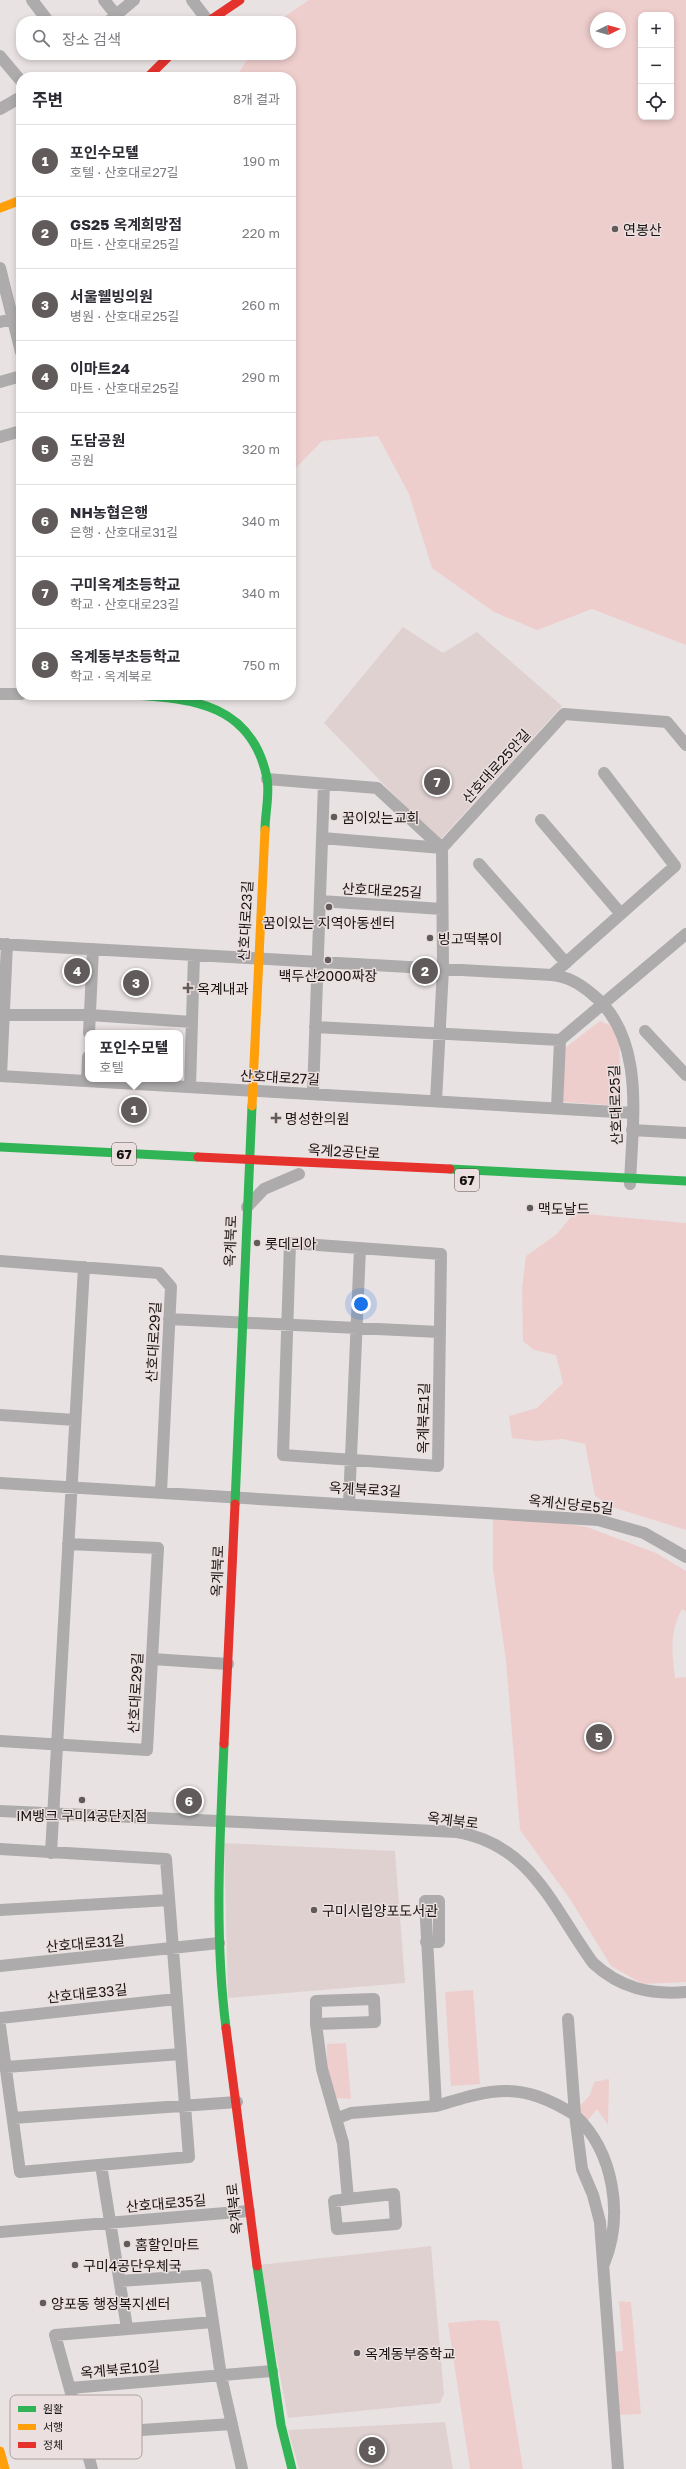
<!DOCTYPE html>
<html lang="ko">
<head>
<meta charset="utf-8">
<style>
  :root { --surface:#fff; --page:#f7f7f7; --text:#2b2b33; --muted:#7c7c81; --line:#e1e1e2; --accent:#615b5b }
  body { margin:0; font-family:"Golos Text","Noto Sans KR",sans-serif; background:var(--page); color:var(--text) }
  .controls { position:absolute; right:12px; top:12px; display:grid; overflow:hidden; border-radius:8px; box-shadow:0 2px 6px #0003 }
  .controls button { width:36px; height:36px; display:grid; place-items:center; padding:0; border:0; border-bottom:1px solid var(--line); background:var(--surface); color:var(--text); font:20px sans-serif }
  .compass { position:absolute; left:590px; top:12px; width:36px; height:36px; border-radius:50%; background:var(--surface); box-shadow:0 2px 6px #0003; rotate:85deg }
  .you { position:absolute; left:361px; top:1304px; width:14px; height:14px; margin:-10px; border:3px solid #fff; border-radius:50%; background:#1a73e8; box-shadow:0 0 0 6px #1a73e833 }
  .badge { display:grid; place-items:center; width:26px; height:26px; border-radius:50%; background:var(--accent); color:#fff; font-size:13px; font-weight:700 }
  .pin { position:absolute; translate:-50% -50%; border:2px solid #fff; box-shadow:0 1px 4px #0006 }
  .popup { position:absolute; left:85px; top:1030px; width:98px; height:52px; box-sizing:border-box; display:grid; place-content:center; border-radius:8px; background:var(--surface); filter:drop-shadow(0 1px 3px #0005); font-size:13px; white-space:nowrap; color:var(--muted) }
  .popup b { font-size:15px; color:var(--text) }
  .popup::after { content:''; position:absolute; left:50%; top:100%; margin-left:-8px; border:8px solid transparent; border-top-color:var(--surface) }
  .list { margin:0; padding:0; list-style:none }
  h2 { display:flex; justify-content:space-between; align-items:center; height:52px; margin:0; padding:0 16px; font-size:17px }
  h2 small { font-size:13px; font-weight:400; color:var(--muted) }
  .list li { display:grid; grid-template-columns:26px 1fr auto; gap:12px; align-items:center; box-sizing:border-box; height:72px; padding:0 16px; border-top:1px solid var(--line) }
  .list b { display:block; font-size:15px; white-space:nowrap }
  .list p { margin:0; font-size:13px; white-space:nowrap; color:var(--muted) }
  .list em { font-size:13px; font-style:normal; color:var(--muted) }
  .icon { flex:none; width:22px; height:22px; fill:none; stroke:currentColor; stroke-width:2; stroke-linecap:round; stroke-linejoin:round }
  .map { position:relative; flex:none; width:686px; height:2469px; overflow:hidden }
  .search { position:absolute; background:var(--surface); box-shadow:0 2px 6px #0003; left:16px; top:16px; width:280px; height:44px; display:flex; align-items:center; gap:10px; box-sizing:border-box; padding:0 14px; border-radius:16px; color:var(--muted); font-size:15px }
  .panel { position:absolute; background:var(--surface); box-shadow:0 2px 6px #0003; left:16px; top:72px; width:280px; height:628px; border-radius:16px }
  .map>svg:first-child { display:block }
</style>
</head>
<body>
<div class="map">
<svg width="686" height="2469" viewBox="0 0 686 2469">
  <rect width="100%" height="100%" fill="#e9e2e2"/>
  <path fill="#e0d1d1" d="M 403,627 L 443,653 L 477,632 L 562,706 L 439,841 L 324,723 Z
    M 224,1843 L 395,1851 L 405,1983 L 228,1998 Z
    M 431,2246 L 444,2394 L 440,2403 L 288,2418 L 259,2265 Z
    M 445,2422 L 453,2469 L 299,2469 L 288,2430 Z"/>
  <path fill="#eececd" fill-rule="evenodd" d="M 309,0 L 686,0 L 686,645 L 592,609 L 537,630 L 494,612 L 432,568 L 409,494 L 378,436 L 322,441 L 291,473 L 291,77 L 236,77 L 250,55 L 291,55 L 291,21 L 278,21 ZM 641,15 L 671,15 L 671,117 L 641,117 ZM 596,18 L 620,18 L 620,42 L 596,42 Z
    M 600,1021 L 614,1027 L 619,1044 L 622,1106 L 563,1102 L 565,1048 Z
    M 574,1213 L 686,1223 L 686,1530 L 612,1507 L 595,1496 L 585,1444 L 563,1439 L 537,1441 L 512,1438 L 509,1416 L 537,1408 L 563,1383 L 556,1355 L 534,1350 L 523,1341 L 522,1289 L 526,1256 L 557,1234 Z
    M 493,1512 L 587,1527 L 656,1553 L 686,1571 L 686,1612 L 682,1609 C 669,1633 672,1652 675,1678 L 686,1677 L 686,1982 L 643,1984 L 611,1966 L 570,1899 L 520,1830 L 506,1661 L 493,1569 Z
    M 473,1990 L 480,2084 L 451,2086 L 445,1992 Z
    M 346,2043 L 351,2099 L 335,2098 L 327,2067 L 327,2044 Z
    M 609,2079 L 608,2125 L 597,2109 L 588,2120 L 578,2111 L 578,2108 L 590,2095 L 594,2082 Z
    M 619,2301 L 631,2302 L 641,2414 L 614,2415 L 609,2352 L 623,2351 Z
    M 480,2320 L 499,2321 L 523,2469 L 470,2469 L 448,2323 Z"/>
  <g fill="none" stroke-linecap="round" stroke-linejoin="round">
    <path stroke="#adabac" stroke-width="12" d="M 32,0 L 48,21
      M 104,0 L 116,15
      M 192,0 L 208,21
      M 109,21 L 134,0
      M 0,56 L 21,81
      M 0,109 L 21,97
      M 0,268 L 21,352
      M 0,322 L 13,319
      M 0,382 L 21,376
      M 0,437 L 21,431
      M 0,694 L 21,694
      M 267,779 L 377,788 L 442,848
      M 541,820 L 621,914
      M 322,838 L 442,848
      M 479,864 L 566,963
      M 320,901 L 442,909
      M 0,944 L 552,975 C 568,977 579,983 592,994 C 647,1038 632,1122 630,1184
      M 552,975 L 675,866 L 604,773
      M 4,1015 L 90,1015 L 192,1022
      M 315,1027 L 560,1040 L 686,934
      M 645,1031 L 686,1075
      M 89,1033 L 93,949
      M 0,1076 L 633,1113
      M 1,1076 L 7,944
      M 87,1081 L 88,1057
      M 190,1087 L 194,955
      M 313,1094 L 324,784
      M 436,1101 L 443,969 L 442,848 L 564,714 L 667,722 L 686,745
      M 557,1108 L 560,1040
      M 632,1130 L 686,1133
      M 247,1207 L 264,1189 L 299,1174
      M 290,1243 L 441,1254 L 438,1466 L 283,1455 Z
      M 0,1261 L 159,1273 L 171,1287 L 161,1492
      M 169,1319 L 439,1332
      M 0,1415 L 75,1420
      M 0,1483 L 598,1520 L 644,1533 L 686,1557
      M 349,1503 L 360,1248
      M 152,1659 L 228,1664
      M 0,1741 L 147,1750 L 158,1548 L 68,1544
      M 0,1811 L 457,1832 C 532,1845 553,1908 593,1963 C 620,1988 650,1995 686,1992
      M 0,1849 L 166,1859 L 189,2157 L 20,2172 L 0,2026
      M 51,1853 L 84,1267
      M 0,1910 L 169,1900
      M 0,1966 L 219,1943
      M 0,2018 L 176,1999
      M 316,2024 L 375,2022 L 374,1999 L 316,2001 L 316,2024 L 322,2069 L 343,2143 L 348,2199 L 334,2201 L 337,2229 L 396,2224 L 394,2194 L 348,2199
      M 6,2067 L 181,2054
      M 436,2106 C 494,2088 521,2081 575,2115 L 568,2019
      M 575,2115 L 582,2169 L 593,2195 L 600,2222 L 618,2469
      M 575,2115 C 614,2152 624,2215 604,2264
      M 13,2118 L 237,2102
      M 338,2118 L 351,2113 L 436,2106 L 425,1901 L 439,1901 L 439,1942 L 426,1942
      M 101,2165 L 127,2328
      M 0,2232 L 249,2211
      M 120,2281 L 206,2275 L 221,2376 L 242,2469
      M 70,2388 L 272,2371
      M 81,2434 L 232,2424
      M 92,2469 L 55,2335 L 213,2322"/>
    <path stroke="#30b455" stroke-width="9" d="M 131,695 C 194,698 252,705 267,778 C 270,793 265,814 265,830
      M 0,1147 L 198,1157
      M 450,1169 L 686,1181
      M 235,1504 L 252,1106
      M 224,1744 C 220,1838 214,1933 226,2028
      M 257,2266 L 281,2425 L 292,2469"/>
    <path stroke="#ff9f0a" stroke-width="9" d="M 0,208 L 21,200
      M 252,1106 L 265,830
      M 0,2451 L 5,2469"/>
    <path stroke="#e5322d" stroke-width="9" d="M 209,21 L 240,0
      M 148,77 L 170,55
      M 198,1157 L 450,1169
      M 224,1744 L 235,1504
      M 226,2028 L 257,2266"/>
  </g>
  <g fill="#615b5b" stroke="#ecdfdf" stroke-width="1.5">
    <circle cx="615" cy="229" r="4"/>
    <circle cx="334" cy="817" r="4"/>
    <circle cx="329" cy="907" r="4"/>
    <circle cx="430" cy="938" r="4"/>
    <circle cx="328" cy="960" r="4"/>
    <path d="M186 982h4v4h4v4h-4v4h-4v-4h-4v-4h4z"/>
    <path d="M274 1112h4v4h4v4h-4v4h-4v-4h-4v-4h4z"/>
    <circle cx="530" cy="1208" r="4"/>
    <circle cx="257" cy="1243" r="4"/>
    <circle cx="82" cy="1800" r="4"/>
    <circle cx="314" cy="1910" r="4"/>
    <circle cx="127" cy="2244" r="4"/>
    <circle cx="75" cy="2265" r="4"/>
    <circle cx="43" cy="2303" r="4"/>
    <circle cx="357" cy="2353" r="4"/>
  </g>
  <g text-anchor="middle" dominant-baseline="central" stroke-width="3" stroke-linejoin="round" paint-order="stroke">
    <g fill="#ecdfdf" stroke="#585050" stroke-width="1">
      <rect x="112" y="1143" width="24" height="22" rx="3"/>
      <rect x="455" y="1169" width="24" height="22" rx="3"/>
    </g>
    <g font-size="13" font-weight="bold" fill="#181313">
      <text x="124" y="1154">67</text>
      <text x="467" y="1180">67</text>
    </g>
    <g font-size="14" fill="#181313" stroke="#ecdfdf" text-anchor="start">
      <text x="623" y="229">연봉산</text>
      <text x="342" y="817">꿈이있는교회</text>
      <text x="329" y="922" text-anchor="middle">꿈이있는 지역아동센터</text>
      <text x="438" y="938">빙고떡볶이</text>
      <text x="328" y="975" text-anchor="middle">백두산2000짜장</text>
      <text x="197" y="988">옥계내과</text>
      <text x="285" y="1118">명성한의원</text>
      <text x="538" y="1208">맥도날드</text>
      <text x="265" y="1243">롯데리아</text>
      <text x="82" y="1815" text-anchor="middle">iM뱅크 구미4공단지점</text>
      <text x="322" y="1910">구미시립양포도서관</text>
      <text x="135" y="2244">홈할인마트</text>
      <text x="83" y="2265">구미4공단우체국</text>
      <text x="51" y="2303">양포동 행정복지센터</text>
      <text x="365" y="2353">옥계동부중학교</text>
    </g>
    <g font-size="14" fill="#181313" stroke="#ecdfdf">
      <text transform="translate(496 766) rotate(-48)">산호대로25안길</text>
      <text transform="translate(382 890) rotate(3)">산호대로25길</text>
      <text transform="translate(245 921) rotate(-87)">산호대로23길</text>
      <text transform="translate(280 1077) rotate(3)">산호대로27길</text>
      <text transform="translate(615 1105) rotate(-92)">산호대로25길</text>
      <text transform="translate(344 1151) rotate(3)">옥계2공단로</text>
      <text transform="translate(230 1241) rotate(-88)">옥계북로</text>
      <text transform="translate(153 1342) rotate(-87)">산호대로29길</text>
      <text transform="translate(423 1418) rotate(-89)">옥계북로1길</text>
      <text transform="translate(365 1489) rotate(3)">옥계북로3길</text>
      <text transform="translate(571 1504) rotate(6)">옥계신당로5길</text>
      <text transform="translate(217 1571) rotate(-88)">옥계북로</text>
      <text transform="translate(135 1693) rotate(-87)">산호대로29길</text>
      <text transform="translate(453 1820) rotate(7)">옥계북로</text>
      <text transform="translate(85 1943) rotate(-5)">산호대로31길</text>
      <text transform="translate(87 1993) rotate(-6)">산호대로33길</text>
      <text transform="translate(166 2203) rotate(-5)">산호대로35길</text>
      <text transform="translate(234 2209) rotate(-96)">옥계북로</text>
      <text transform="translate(120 2369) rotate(-5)">옥계북로10길</text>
    </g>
  </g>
  <rect x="10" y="2395" width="132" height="64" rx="6" fill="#ecdfdf" stroke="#aca2a2" stroke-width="1"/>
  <rect x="18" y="2406" width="18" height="6" fill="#30b455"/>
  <rect x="18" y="2424" width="18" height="6" fill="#ff9f0a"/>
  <rect x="18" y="2442" width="18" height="6" fill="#e5322d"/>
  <g font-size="11" fill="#181313">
    <text x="43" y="2413">원활</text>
    <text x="43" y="2431">서행</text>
    <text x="43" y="2449">정체</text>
  </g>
</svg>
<div class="controls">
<button>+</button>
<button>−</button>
<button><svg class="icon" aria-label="locate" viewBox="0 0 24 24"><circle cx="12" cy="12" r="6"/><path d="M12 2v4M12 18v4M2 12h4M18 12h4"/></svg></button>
</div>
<svg class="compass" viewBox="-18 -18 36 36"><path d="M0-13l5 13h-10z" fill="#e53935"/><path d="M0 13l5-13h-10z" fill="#7c7c81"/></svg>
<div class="you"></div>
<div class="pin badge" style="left:134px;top:1110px">1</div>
<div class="popup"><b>포인수모텔</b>호텔</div>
<div class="pin badge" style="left:425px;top:971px">2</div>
<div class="pin badge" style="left:136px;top:983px">3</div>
<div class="pin badge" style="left:77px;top:971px">4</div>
<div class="pin badge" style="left:599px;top:1737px">5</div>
<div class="pin badge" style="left:189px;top:1801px">6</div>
<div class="pin badge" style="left:437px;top:782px">7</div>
<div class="pin badge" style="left:372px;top:2450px">8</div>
<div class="search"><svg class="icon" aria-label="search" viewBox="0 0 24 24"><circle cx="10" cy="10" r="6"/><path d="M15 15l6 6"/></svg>장소 검색</div>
<section class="panel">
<h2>주변<small>8개 결과</small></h2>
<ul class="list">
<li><span class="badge">1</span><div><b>포인수모텔</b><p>호텔 · 산호대로27길</p></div><em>190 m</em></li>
<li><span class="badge">2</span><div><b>GS25 옥계희망점</b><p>마트 · 산호대로25길</p></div><em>220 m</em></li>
<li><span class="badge">3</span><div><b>서울웰빙의원</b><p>병원 · 산호대로25길</p></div><em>260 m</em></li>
<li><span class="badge">4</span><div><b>이마트24</b><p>마트 · 산호대로25길</p></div><em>290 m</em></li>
<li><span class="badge">5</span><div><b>도담공원</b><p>공원</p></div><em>320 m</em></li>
<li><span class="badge">6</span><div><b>NH농협은행</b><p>은행 · 산호대로31길</p></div><em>340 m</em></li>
<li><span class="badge">7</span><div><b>구미옥계초등학교</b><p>학교 · 산호대로23길</p></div><em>340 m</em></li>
<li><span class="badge">8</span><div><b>옥계동부초등학교</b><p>학교 · 옥계북로</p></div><em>750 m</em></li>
</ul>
</section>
</div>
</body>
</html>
